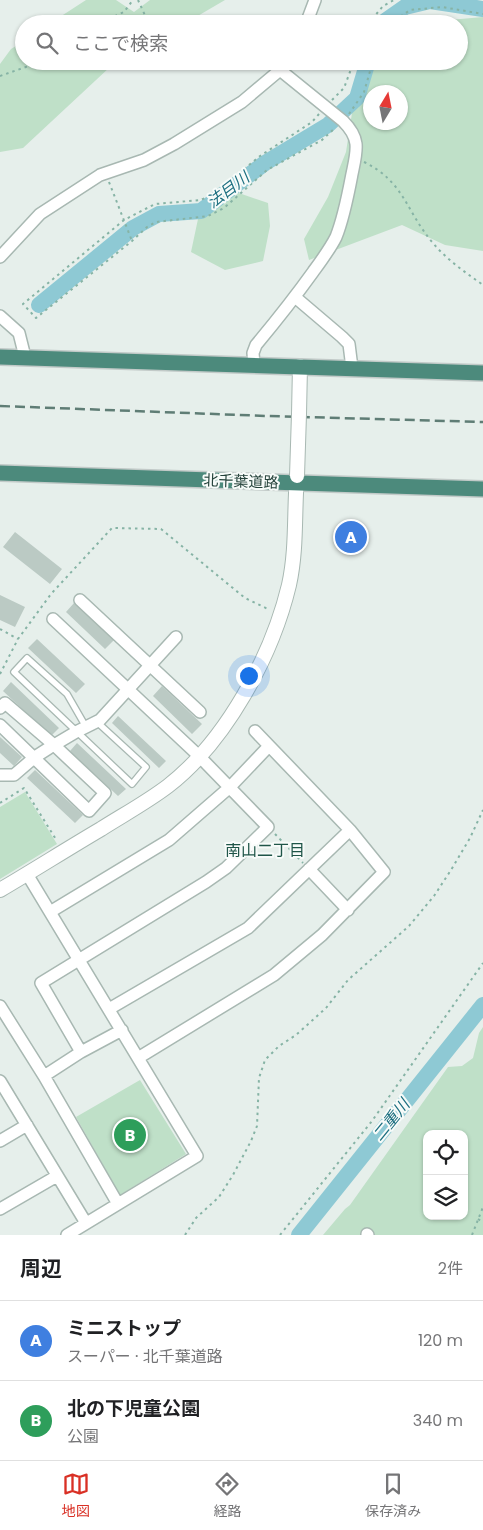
<!DOCTYPE html>
<html lang="ja">
<head>
<meta charset="utf-8">
<style>
  :root { --surface:#fff; --page:#f6f6f6; --text:#202124; --muted:#757577; --line:#e0e0e0; --accent:#d93025 }
  body { margin:0; font-family:Poppins,"Noto Sans JP",sans-serif; background:var(--page); color:var(--text) }
  .controls { position:absolute; right:15px; bottom:15px; display:grid; overflow:hidden; border-radius:10px; box-shadow:0 1px 4px #0004 }
  .controls button { width:45px; height:45px; display:grid; place-items:center; padding:0; border:0; border-bottom:1px solid var(--line); background:var(--surface); color:var(--text); font:25px sans-serif }
  .compass { position:absolute; left:363px; top:85px; width:45px; height:45px; border-radius:50%; background:var(--surface); box-shadow:0 1px 4px #0004; rotate:10deg }
  .you { position:absolute; left:248px; top:675px; width:18px; height:18px; margin:-12px; border:4px solid #fff; border-radius:50%; background:#1a73e8; box-shadow:0 0 0 8px #1a73e833 }
  .badge { display:grid; place-items:center; width:32px; height:32px; border-radius:50%; background:var(--accent); color:#fff; font-size:16px; font-weight:700 }
  .pin { position:absolute; translate:-50% -50%; border:2px solid #fff; box-shadow:0 1px 5px #0006 }
  .list { margin:0; padding:0; list-style:none }
  h2 { display:flex; justify-content:space-between; align-items:center; height:65px; margin:0; padding:0 20px; font-size:21px }
  h2 small { font-size:16px; font-weight:400; color:var(--muted) }
  .list li { display:grid; grid-template-columns:32px 1fr auto; gap:15px; align-items:center; box-sizing:border-box; height:80px; padding:0 20px; border-top:1px solid var(--line) }
  .list b { display:block; font-size:19px; white-space:nowrap }
  .list p { margin:0; font-size:16px; white-space:nowrap; color:var(--muted) }
  .list em { font-size:16px; font-style:normal; color:var(--muted) }
  .icon { flex:none; width:28px; height:28px; fill:none; stroke:currentColor; stroke-width:2; stroke-linecap:round; stroke-linejoin:round }
  .map { position:relative; flex:none; width:483px; height:1235px; overflow:hidden }
  .search { position:absolute; background:var(--surface); box-shadow:0 1px 4px #0004; left:15px; right:15px; top:15px; height:55px; display:flex; align-items:center; gap:12px; box-sizing:border-box; padding:0 18px; border-radius:28px; color:var(--muted); font-size:19px }
  .sheet { height:225px; background:var(--surface) }
  nav { display:flex; justify-content:space-around; align-items:center; box-sizing:border-box; height:70px; border-top:1px solid var(--line); background:var(--surface); font-size:14px; color:var(--muted) }
  nav a { display:grid; justify-items:center; gap:2px }
  nav .on { color:var(--accent) }
  .map>svg:first-child { display:block }
</style>
</head>
<body>
<div class="map">
<svg width="483" height="1235" viewBox="0 0 483 1235">
  <rect width="100%" height="100%" fill="#e6efeb"/>
  <path fill="#bfe0c8" fill-rule="evenodd" d="M 86,0 L 116,0 L 134,12 L 150,0 L 225,0 L 184,24 L 49,24 Z
    M 483,17 L 483,251 L 445,245 L 402,225 L 309,260 L 304,239 L 328,197 L 346,152 L 358,74 L 369,61 L 459,61 L 459,24 L 404,24 ZM 370,92 L 400,92 L 400,122 L 370,122 Z
    M 24,41 L 24,61 L 120,61 L 110,67 L 23,148 L 0,152 L 0,64 L 11,49 Z
    M 236,192 L 268,203 L 270,226 L 263,261 L 225,270 L 191,252 L 198,219 Z
    M 25,792 L 57,844 L 0,879 L 0,807 Z
    M 483,1027 L 483,1235 L 323,1235 L 345,1209 L 350,1205 L 448,1067 L 462,1066 L 473,1058 L 479,1033 ZM 427,1134 L 464,1134 L 464,1216 L 427,1216 Z
    M 140,1080 L 186,1154 L 120,1195 L 76,1117 Z"/>
  <g fill="none" stroke-linecap="round" stroke-linejoin="round">
    <path stroke="#8ec9d4" stroke-width="16" d="M 384,24 L 385,21 L 405,7 L 430,1 L 483,9
      M 39,305 L 133,228 L 159,214 L 201,211 L 265,163 L 328,125 L 357,98 L 368,61
      M 299,1235 L 483,1005"/>
  </g>
  <path fill="#bbcac4" d="M 337,530 L 362,531 L 362,547 L 336,545 Z
    M 15,532 L 62,569 L 50,584 L 3,547 Z
    M 0,595 L 25,607 L 15,627 L 0,620 Z
    M 74,603 L 114,640 L 105,649 L 66,612 Z
    M 37,639 L 85,684 L 76,693 L 28,648 Z
    M 11,682 L 59,728 L 51,736 L 3,691 Z
    M 162,686 L 202,724 L 192,734 L 153,696 Z
    M 118,716 L 166,761 L 159,768 L 112,723 Z
    M 0,737 L 22,757 L 14,766 L 0,753 Z
    M 77,743 L 126,789 L 118,796 L 70,751 Z
    M 35,770 L 83,815 L 75,823 L 27,778 Z"/>
  <g fill="none" stroke-linecap="round" stroke-linejoin="round">
    <defs>
      <path id="service" d="M 86,727 L 67,694 L 27,658 L 14,672 L 132,784 L 146,767 L 97,722"/>
      <path id="minor" d="M 306,24 L 315,0
        M 0,257 L 40,214 L 100,175 L 144,160 L 174,144 L 242,102 L 280,70 L 285,61
        M 295,297 L 342,337 L 349,344 L 352,368
        M 0,316 L 19,333 L 25,357
        M 254,365 L 253,353 L 256,345 C 276,321 295,297 313,272 C 321,261 330,249 336,237 C 344,217 348,195 352,174 C 357,150 361,139 343,121 L 280,70
        M 80,600 L 200,712
        M 53,619 L 199,756 L 268,827 L 226,868 L 206,882 L 41,983 L 81,1052
        M 0,708 L 5,703 L 54,745 L 105,793 L 89,811 L 0,725
        M 0,775 L 14,775 L 35,757 L 49,748 L 76,732 L 100,720 L 176,637
        M 309,869 L 348,910
        M 27,874 L 197,1156 L 67,1235
        M 50,912 L 169,840 L 230,787 L 269,746
        M 0,1006 L 44,1076 L 118,1204
        M 109,1009 L 248,928 L 350,830
        M 138,1058 L 274,975 L 322,935 L 384,872 L 350,830 L 255,731
        M 44,1076 L 81,1052 L 122,1030
        M 0,1081 L 86,1223
        M 0,1141 L 27,1125
        M 0,1209 L 57,1176
        M 367,1234 L 368,1235"/>
      <path id="tertiary" d="M 299,414 L 300,366
        M 0,890 C 34,870 67,849 101,829 C 123,815 147,802 168,786 C 226,741 272,656 289,585 C 297,549 294,512 297,476"/>
      <path id="trunk" d="M 0,357 L 483,373
        M 0,473 L 483,489"/>
    </defs>
    <use href="#service" stroke="#a8b8b2" stroke-width="8"/>
    <use href="#minor" stroke="#a8b8b2" stroke-width="14"/>
    <use href="#tertiary" stroke="#a8b8b2" stroke-width="16"/>
    <use href="#trunk" stroke="#c2cac8" stroke-width="18"/>
    <path stroke="#86b3a5" stroke-width="2" stroke-dasharray="2.5 4" stroke-linecap="butt" d="M 138,0 L 149,24
      M 97,24 L 124,12 L 133,0
      M 368,24 L 383,6 L 394,0
      M 390,24 L 410,10 L 442,7 L 483,14
      M 0,76 L 43,61
      M 332,100 L 344,88 L 354,61
      M 319,114 L 312,122 L 260,156 L 216,192 L 201,200 L 155,204 L 124,220 L 23,304 L 36,318 L 132,241 L 147,227 L 156,222 L 208,216 L 224,208 L 267,170 L 322,140 L 335,128
      M 349,114 L 364,92 L 373,61
      M 364,162 C 405,182 406,212 433,243 C 447,260 465,272 483,285
      M 109,182 L 132,241
      M 0,629 L 18,639
      M 0,674 L 18,639 L 51,594 L 112,528 L 161,529 L 245,598 L 270,610
      M 0,803 L 24,788 L 57,841
      M 275,834 L 303,863
      M 478,1219 L 483,1222
      M 185,1235 L 196,1218 L 219,1197 L 233,1175 L 251,1141 L 257,1126 L 259,1078 L 265,1060 L 279,1046 L 296,1035 L 326,1008 L 348,980 L 409,926 L 434,896 L 451,870 L 470,838 L 483,810
      M 280,1235 L 372,1121 L 483,963
      M 472,1235 L 483,1207"/>
    <use href="#service" stroke="#fff" stroke-width="5.5"/>
    <use href="#minor" stroke="#fff" stroke-width="11"/>
    <use href="#tertiary" stroke="#fff" stroke-width="14"/>
    <use href="#trunk" stroke="#4c8a7c" stroke-width="15"/>
    <path stroke="#5f7d75" stroke-width="2.5" stroke-dasharray="10 5" stroke-linecap="butt" d="M 0,406 L 267,416 L 483,422"/>
    <defs>
      <path id="tertiary-bridge" d="M 297,476 L 299,414"/>
    </defs>
    <use href="#tertiary-bridge" stroke="#a8b8b2" stroke-width="16" stroke-linecap="butt"/>
    <use href="#tertiary-bridge" stroke="#fff" stroke-width="14"/>
  </g>
  <g text-anchor="middle" dominant-baseline="central" stroke-width="4" stroke-linejoin="round" paint-order="stroke">
    <g font-size="15" fill="#24423a" stroke="#f7fbf9">
      <text transform="translate(241 481) rotate(2)">北千葉道路</text>
    </g>
    <g font-size="16" font-style="italic" fill="#1c6f80" stroke="#f7fbf9">
      <text transform="translate(228 190) rotate(-37)">法目川</text>
      <text transform="translate(391 1120) rotate(-51)">二重川</text>
    </g>
    <g font-size="16" fill="#1f5548" stroke="#f7fbf9">
      <text x="265" y="850">南山二丁目</text>
    </g>
  </g>
</svg>
<div class="controls">
<button><svg class="icon" aria-label="locate" viewBox="0 0 24 24"><circle cx="12" cy="12" r="6"/><path d="M12 2v4M12 18v4M2 12h4M18 12h4"/></svg></button>
<button><svg class="icon" aria-label="layers" viewBox="0 0 24 24"><path d="M12 4l9 5-9 5-9-5zM3 14l9 5 9-5"/></svg></button>
</div>
<svg class="compass" viewBox="-18 -18 36 36"><path d="M0-13l5 13h-10z" fill="#e53935"/><path d="M0 13l5-13h-10z" fill="#757577"/></svg>
<div class="you"></div>
<div class="pin badge" style="left:351px;top:537px;background:#3f7fe0">A</div>
<div class="pin badge" style="left:130px;top:1135px;background:#2e9e5b">B</div>
<div class="search"><svg class="icon" aria-label="search" viewBox="0 0 24 24"><circle cx="10" cy="10" r="6"/><path d="M15 15l6 6"/></svg>ここで検索</div>
</div>
<section class="sheet">
<h2>周辺<small>2件</small></h2>
<ul class="list">
<li><span class="badge" style="background:#3f7fe0">A</span><div><b>ミニストップ</b><p>スーパー · 北千葉道路</p></div><em>120 m</em></li>
<li><span class="badge" style="background:#2e9e5b">B</span><div><b>北の下児童公園</b><p>公園</p></div><em>340 m</em></li>
</ul>
</section>
<nav>
<a class="on"><svg class="icon" aria-label="map" viewBox="0 0 24 24"><path d="M3 6l6-2 6 2 6-2v14l-6 2-6-2-6 2zM9 4v14M15 6v14"/></svg>地図</a>
<a><svg class="icon" aria-label="directions" viewBox="0 0 24 24"><path d="M12 3l9 9-9 9-9-9zM9 14v-3h6M13 9l2 2-2 2"/></svg>経路</a>
<a><svg class="icon" aria-label="saved" viewBox="0 0 24 24"><path d="M7 4h10v16l-5-4-5 4z"/></svg>保存済み</a>
</nav>
</body>
</html>
